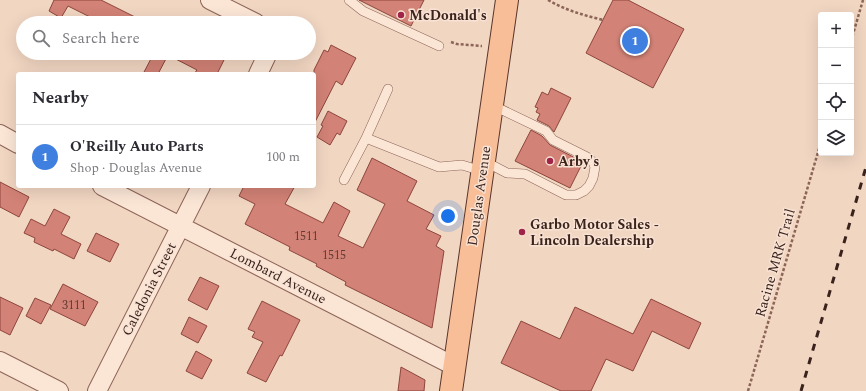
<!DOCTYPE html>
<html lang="en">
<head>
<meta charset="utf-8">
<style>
  :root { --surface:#fff; --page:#f2f2f3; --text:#2b2b33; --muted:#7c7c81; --line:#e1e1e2; --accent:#a02448 }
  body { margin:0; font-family:Spectral,serif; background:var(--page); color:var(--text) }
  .controls { position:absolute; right:12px; top:12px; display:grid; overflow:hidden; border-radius:4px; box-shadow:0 4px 16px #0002 }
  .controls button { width:36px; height:36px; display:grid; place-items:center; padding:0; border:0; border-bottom:1px solid var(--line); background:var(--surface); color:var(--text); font:20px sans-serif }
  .you { position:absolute; left:448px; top:216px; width:14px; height:14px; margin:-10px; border:3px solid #fff; border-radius:50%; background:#1a73e8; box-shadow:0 0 0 6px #1a73e833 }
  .badge { display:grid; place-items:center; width:26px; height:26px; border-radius:50%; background:var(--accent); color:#fff; font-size:13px; font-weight:700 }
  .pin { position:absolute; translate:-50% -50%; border:2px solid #fff; box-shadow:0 1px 4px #0006 }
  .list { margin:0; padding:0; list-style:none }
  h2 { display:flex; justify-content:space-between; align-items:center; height:52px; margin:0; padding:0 16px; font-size:17px }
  h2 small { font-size:13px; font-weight:400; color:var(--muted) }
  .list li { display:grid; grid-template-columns:26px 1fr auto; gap:12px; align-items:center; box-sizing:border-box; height:64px; padding:0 16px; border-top:1px solid var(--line) }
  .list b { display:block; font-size:15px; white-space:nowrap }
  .list p { margin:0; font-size:13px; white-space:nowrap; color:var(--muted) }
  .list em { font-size:13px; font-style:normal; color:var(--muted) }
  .icon { flex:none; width:22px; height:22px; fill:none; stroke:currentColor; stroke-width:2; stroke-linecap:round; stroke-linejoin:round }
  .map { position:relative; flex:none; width:866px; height:391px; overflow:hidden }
  .search { position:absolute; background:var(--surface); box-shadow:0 4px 16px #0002; left:16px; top:16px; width:300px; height:44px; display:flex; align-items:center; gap:10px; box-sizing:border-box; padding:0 14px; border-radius:22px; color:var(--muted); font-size:15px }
  .panel { position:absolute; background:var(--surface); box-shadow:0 4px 16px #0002; left:16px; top:72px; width:300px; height:116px; border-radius:4px }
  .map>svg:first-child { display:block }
</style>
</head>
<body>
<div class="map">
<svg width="866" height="391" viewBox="0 0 866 391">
  <rect width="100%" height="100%" fill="#f1d6c2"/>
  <path fill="#d28276" stroke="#8d453c" d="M 54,0 L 101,0 L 147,23 L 102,23 L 68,6 L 61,18 L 49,11 Z
    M 359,0 L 424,0 L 411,26 Z
    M 613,0 L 628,0 L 684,29 L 653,88 L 586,53 Z
    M 331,45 L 356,58 L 342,85 L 336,81 L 314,124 L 314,70 L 324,50 L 328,52 Z
    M 154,53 L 210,53 L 224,60 L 217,74 L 194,74 L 197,70 L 168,55 L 158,74 L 143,74 Z
    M 551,88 L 571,98 L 554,132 L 549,126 L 537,120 L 540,114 L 536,112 L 538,108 L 535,107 L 542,92 L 548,95 Z
    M 328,111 L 347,121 L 340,135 L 337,133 L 330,145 L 317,137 L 323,126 L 321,125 Z
    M 531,130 L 542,136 L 550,145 L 583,162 L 570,188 L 515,161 Z
    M 372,158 L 417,181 L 407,201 L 434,215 L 426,229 L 441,236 L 436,246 L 444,251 L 432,328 L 345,285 L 346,282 L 316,266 L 317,264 L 289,250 L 290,247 L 245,224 L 255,204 L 239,196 L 244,186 L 295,186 L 285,204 L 323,223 L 334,202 L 350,211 L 338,236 L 363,248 L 385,204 L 357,190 Z
    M 0,182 L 29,197 L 19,217 L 0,207 Z
    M 54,209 L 70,217 L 61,234 L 81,244 L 74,259 L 54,249 L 53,251 L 34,242 L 35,238 L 24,233 L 31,219 L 45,226 Z
    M 96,233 L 119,244 L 110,262 L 87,251 Z
    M 200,277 L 219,286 L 207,310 L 188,300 Z
    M 63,284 L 98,302 L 85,326 L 50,309 Z
    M 0,297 L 23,308 L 10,335 L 0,330 Z
    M 35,298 L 51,305 L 41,324 L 26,316 Z
    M 651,299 L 701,323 L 689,349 L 652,331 L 633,371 L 606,359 L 591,391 L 561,391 L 501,363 L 521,321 L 560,339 L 575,307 L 633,334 Z
    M 262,301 L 300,320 L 282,356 L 280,355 L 266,382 L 247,373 L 263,342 L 252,337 L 255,332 L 248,329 Z
    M 189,317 L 207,326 L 198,343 L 181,334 Z
    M 196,351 L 212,360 L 202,379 L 186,371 Z
    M 401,367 L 425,380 L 424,391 L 398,391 Z"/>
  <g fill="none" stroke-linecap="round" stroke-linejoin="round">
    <defs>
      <path id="lane" d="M 349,0 L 363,11 L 439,46
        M 366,138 L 388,89
        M 484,161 L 507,173 L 525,174 L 566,195 L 576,195 L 584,191 L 589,186 L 593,178 L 595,167 L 593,162 L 587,157 L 553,140 L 546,131 L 492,105
        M 344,180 L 366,138 L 439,167 L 462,165 L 482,171"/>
      <path id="street" d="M 210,0 L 256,23
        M 258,74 L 268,53
        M 0,134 L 18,144
        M 102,186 L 454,366
        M 0,361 L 59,391
        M 97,391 L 201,186"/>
      <path id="primary" d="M 451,391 L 507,0"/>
    </defs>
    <use href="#lane" stroke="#8d6558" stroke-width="10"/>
    <use href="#street" stroke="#8d6558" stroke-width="20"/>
    <use href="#primary" stroke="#5a352c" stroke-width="24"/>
    <path stroke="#8d6558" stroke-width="2.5" stroke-dasharray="3 2" stroke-linecap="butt" d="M 548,0 C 565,10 583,15 603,20
      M 851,41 L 863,0
      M 451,42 L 457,44 L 482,46
      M 748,391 L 821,142"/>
    <use href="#lane" stroke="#fbe6d6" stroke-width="9"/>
    <use href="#street" stroke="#fbe6d6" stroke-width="18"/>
    <use href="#primary" stroke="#f7be98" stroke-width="22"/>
    <path stroke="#3b231d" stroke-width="3" stroke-dasharray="7 7" stroke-linecap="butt" d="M 801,391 L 866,167"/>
  </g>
  <g fill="#a02448" stroke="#f8e2d3" stroke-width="1.5">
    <circle cx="401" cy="15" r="4"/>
    <circle cx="550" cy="161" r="4"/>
    <circle cx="522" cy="232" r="4"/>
  </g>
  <g text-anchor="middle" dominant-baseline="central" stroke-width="3" stroke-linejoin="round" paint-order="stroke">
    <g font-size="12" fill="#613b33">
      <text x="306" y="236">1511</text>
      <text x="334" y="255">1515</text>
      <text x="74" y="305">3111</text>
    </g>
    <g font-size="14" font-weight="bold" fill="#3b231d" stroke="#f8e2d3" text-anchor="start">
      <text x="409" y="15">McDonald's</text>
      <text x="558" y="161">Arby's</text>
      <text x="530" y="224">Garbo Motor Sales -<tspan x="530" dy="16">Lincoln Dealership</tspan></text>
    </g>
    <g font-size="14" fill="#3b231d" stroke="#f8e2d3">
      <text transform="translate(479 196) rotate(-82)">Douglas Avenue</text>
      <text transform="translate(775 263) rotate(-74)">Racine MRK Trail</text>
      <text transform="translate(278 276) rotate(27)">Lombard Avenue</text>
      <text transform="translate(149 289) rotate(-63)">Caledonia Street</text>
    </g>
  </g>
</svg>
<div class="controls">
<button>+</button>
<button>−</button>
<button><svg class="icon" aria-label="locate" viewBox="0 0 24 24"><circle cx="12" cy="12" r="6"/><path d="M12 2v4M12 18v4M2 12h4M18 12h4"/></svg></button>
<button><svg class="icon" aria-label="layers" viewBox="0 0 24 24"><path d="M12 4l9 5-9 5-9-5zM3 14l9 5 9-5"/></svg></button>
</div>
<div class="you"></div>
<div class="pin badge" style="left:635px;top:41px;background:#3f7fe0">1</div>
<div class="search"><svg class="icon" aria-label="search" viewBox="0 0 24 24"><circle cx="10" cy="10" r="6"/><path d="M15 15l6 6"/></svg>Search here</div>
<section class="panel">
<h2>Nearby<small></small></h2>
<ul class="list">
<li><span class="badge" style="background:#3f7fe0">1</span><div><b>O'Reilly Auto Parts</b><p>Shop · Douglas Avenue</p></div><em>100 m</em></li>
</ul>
</section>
</div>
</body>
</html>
